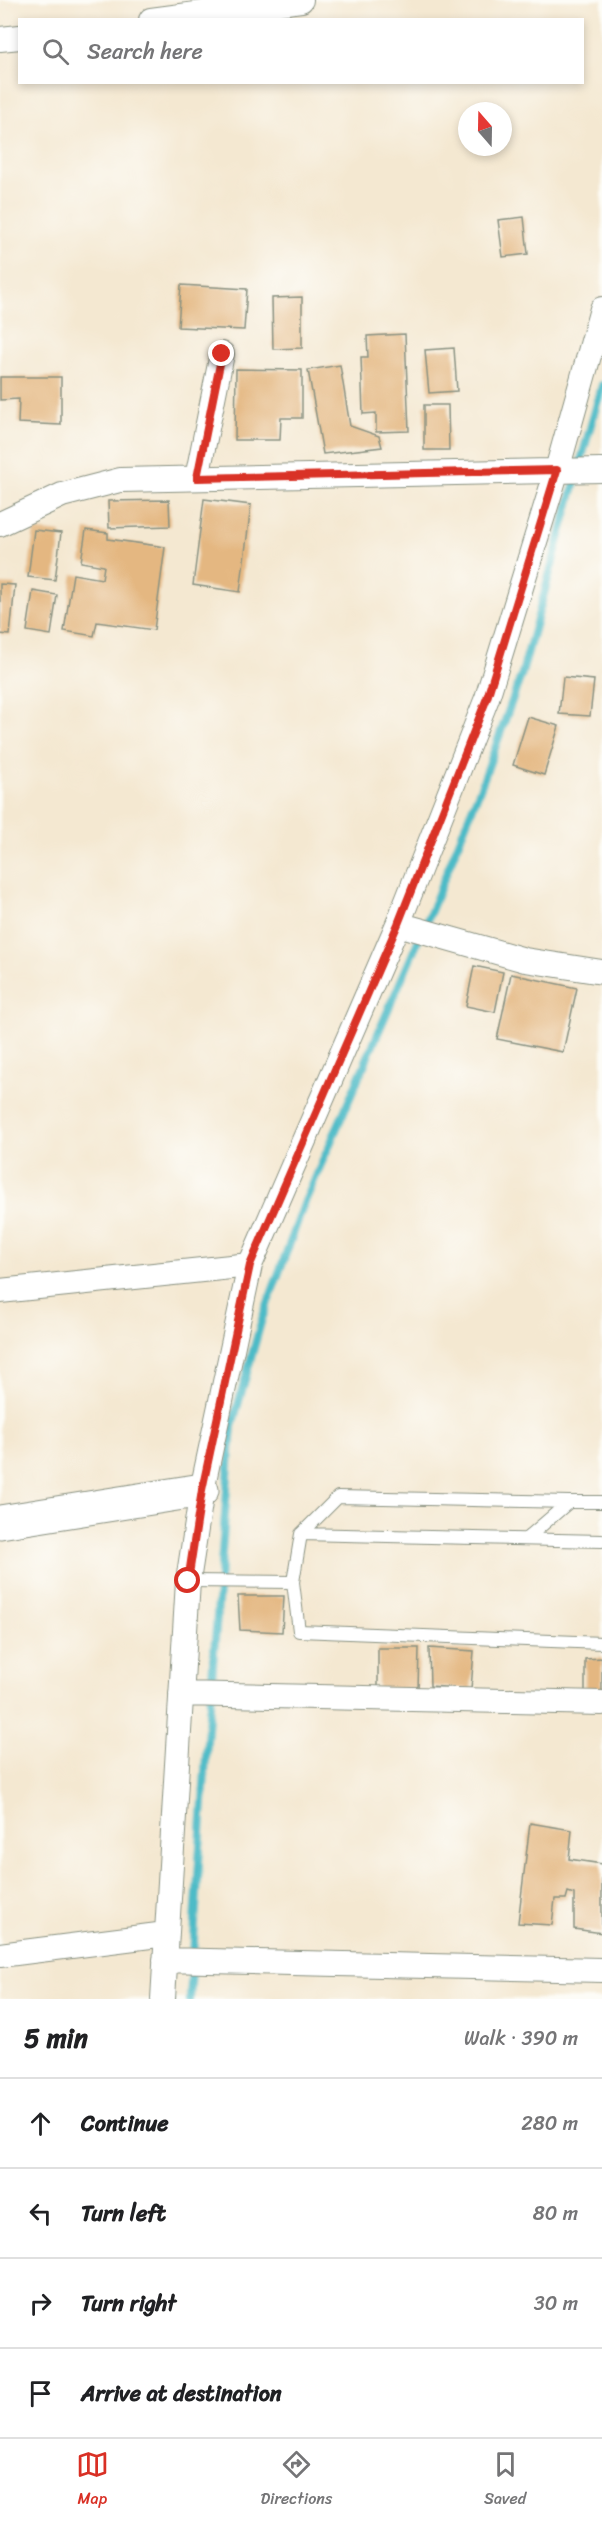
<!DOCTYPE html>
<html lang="en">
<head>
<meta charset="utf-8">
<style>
  :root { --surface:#fff; --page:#f6f6f6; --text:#202124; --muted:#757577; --line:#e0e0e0; --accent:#d93025 }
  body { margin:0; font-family:Sriracha,sans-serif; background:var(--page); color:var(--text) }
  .compass { position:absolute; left:458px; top:102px; width:54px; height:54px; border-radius:50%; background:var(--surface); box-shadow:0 3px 9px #0003; rotate:340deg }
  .stop { position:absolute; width:18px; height:18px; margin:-14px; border:4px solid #d93025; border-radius:50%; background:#fff }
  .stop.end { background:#d93025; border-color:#fff; box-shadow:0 2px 6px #0008 }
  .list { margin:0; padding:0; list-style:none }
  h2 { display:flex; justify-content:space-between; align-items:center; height:78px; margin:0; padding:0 24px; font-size:26px }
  h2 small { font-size:20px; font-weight:400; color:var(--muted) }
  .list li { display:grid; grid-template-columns:39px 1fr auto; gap:18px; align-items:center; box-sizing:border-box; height:90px; padding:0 24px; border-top:2px solid var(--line) }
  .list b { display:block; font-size:22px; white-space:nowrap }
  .list em { font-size:20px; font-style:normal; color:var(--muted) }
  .icon { flex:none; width:33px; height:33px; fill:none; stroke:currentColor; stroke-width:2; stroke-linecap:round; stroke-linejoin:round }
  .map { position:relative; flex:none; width:602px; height:1999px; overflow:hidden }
  .search { position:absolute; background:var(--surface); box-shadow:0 3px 9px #0003; left:18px; right:18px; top:18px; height:66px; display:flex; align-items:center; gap:15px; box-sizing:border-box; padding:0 21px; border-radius:0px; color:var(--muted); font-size:22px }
  .sheet { height:438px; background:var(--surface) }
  nav { display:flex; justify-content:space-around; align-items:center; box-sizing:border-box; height:84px; border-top:2px solid var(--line); background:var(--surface); font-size:16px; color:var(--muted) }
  nav a { display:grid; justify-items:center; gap:3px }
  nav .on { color:var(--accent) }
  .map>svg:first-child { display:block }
</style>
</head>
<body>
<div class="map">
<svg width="602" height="1999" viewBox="0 0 602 1999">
  <rect width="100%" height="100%" fill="#fdfcf7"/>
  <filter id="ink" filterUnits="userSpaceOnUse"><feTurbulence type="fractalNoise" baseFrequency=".0167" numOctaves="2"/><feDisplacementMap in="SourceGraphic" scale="12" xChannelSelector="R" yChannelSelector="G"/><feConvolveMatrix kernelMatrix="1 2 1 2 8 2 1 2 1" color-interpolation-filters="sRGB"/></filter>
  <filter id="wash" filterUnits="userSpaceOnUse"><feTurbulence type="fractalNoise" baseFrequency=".008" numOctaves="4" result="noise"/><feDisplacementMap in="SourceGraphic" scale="24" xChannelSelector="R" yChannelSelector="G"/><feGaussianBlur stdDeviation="1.35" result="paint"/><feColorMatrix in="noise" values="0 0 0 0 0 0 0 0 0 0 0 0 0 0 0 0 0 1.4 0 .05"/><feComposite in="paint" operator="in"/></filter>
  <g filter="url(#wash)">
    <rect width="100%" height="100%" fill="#f4e8d1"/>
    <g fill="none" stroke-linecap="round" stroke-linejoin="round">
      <path stroke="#4ebbc7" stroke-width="8" d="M 190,1999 L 207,1741 L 232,1426 L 262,1319 L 304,1204 L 431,911 L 482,784 L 522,673 L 602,385"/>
    </g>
    <g id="blocks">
      <path fill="#e4b781" d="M 524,217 L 528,254 L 503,257 L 498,220 Z
        M 181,285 L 247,289 L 244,330 L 178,327 Z
        M 302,297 L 302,348 L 273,349 L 272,298 Z
        M 405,334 L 409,431 L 376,432 L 376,413 L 363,414 L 361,357 L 368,357 L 367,336 Z
        M 454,348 L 457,391 L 429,393 L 425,350 Z
        M 340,365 L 350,426 L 379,436 L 382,447 L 323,454 L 308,370 Z
        M 236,369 L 302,370 L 302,418 L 281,418 L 280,440 L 235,440 Z
        M 0,377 L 61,377 L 61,425 L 18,423 L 19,399 L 0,400 Z
        M 424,405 L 448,405 L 449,450 L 424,450 Z
        M 204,499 L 251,505 L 240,592 L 193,585 Z
        M 169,500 L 170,526 L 109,528 L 108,501 Z
        M 34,530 L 61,533 L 55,580 L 28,577 Z
        M 86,530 L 108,533 L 108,539 L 165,547 L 154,630 L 97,622 L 94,636 L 64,631 L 73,574 L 102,579 L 104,566 L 81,562 Z
        M 0,584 L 15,585 L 10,635 L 0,634 Z
        M 33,591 L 57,595 L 51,635 L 27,631 Z
        M 563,677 L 594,680 L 590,716 L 559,714 Z
        M 528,717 L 559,726 L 544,775 L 513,765 Z
        M 474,966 L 503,972 L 495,1012 L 466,1006 Z
        M 511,974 L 577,988 L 563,1052 L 497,1039 Z
        M 238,1596 L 284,1596 L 282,1632 L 240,1630 Z
        M 378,1648 L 419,1648 L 418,1690 L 378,1688 Z
        M 429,1648 L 474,1651 L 471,1689 L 430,1686 Z
        M 602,1658 L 602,1691 L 585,1691 L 585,1659 Z
        M 530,1823 L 572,1830 L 569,1859 L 602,1864 L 602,1933 L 574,1929 L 574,1894 L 568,1892 L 566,1899 L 555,1899 L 552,1925 L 518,1923 Z"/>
    </g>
  </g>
  <g filter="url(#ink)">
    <use href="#blocks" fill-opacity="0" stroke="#8a9282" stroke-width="1.5"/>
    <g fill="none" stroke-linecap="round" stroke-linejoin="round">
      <defs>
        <path id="lane" d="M 569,1502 L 602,1502
          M 301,1534 L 338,1497 L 569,1502 L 526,1539
          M 602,1541 L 301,1534 L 293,1582 L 299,1631 L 602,1643
          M 188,1581 L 293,1582"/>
        <path id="street" d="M 151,20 L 301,0
          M 0,39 L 20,37
          M 197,478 L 222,354
          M 0,524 L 62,495 L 120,480 L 602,470
          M 398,924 L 525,960 L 602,972
          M 0,1291 L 250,1265
          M 181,1694 L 602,1703
          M 0,1955 L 166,1934
          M 165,1960 L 602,1970
          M 163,1999 L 188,1581 L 202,1490 L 250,1265 L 398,924 L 487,698 L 557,470 L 602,309"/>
        <path id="secondary" d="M 0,1522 L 202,1490"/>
      </defs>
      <use href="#lane" stroke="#8a9282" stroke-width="14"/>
      <use href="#street" stroke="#8a9282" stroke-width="26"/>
      <use href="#secondary" stroke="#8a9282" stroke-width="35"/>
      <use href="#lane" stroke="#fff" stroke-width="12"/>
      <use href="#street" stroke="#fff" stroke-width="24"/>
      <use href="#secondary" stroke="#fff" stroke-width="33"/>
    </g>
  </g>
  <g fill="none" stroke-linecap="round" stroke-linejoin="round" filter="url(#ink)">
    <path stroke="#d93025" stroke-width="8" d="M 188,1581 L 202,1490 L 250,1265 L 398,924 L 487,698 L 557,470 L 197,478 L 222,354"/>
  </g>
</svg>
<svg class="compass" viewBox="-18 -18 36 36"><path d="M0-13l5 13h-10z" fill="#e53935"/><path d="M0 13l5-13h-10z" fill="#757577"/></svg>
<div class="stop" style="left:188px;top:1581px"></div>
<div class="stop end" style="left:222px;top:354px"></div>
<div class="search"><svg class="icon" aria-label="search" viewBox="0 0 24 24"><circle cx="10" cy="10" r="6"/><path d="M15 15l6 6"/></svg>Search here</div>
</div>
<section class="sheet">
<h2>5 min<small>Walk · 390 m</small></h2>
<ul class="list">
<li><svg class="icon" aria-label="ahead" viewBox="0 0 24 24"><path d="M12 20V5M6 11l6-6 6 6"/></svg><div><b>Continue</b></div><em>280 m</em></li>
<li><svg class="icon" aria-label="left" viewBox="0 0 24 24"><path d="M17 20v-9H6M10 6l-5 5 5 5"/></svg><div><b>Turn left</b></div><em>80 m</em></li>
<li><svg class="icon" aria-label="right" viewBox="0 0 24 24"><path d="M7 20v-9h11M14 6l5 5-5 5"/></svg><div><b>Turn right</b></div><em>30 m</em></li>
<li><svg class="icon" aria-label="arrive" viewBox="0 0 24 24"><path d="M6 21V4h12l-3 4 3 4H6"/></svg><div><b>Arrive at destination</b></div></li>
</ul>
</section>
<nav>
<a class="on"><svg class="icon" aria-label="map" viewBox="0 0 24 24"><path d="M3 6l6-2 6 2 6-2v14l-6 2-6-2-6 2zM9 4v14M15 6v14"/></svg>Map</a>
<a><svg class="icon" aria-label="directions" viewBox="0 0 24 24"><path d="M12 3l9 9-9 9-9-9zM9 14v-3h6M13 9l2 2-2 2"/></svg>Directions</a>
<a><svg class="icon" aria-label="saved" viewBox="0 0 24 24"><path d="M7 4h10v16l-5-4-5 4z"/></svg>Saved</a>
</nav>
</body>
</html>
